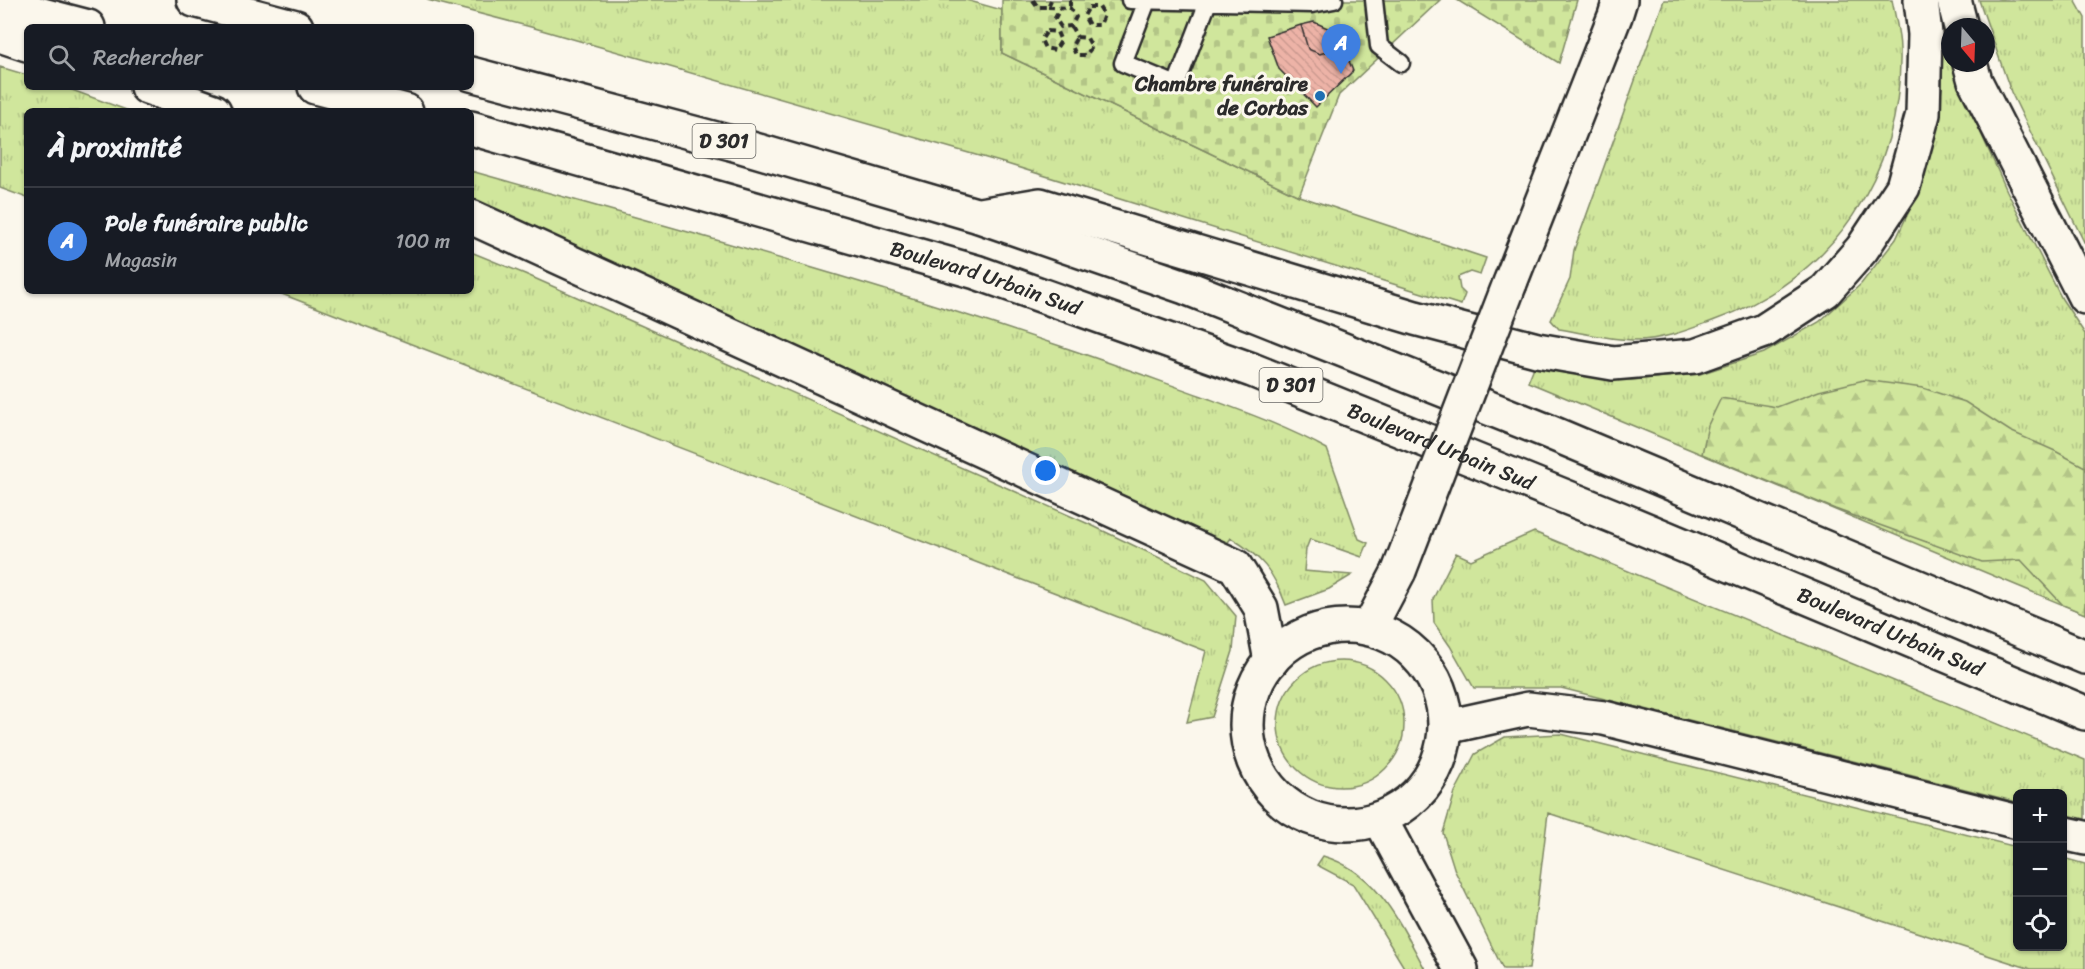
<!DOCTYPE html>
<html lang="fr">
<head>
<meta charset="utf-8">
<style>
  :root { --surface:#171b24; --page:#242831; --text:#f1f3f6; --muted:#9ea1a6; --line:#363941; --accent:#7c3aed }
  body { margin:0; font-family:Sriracha,sans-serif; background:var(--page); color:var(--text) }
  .controls { position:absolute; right:18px; bottom:18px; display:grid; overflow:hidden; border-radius:9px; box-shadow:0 2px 4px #0004 }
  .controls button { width:54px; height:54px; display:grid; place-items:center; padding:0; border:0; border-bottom:2px solid var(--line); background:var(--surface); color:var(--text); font:30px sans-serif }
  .compass { position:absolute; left:1941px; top:18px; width:54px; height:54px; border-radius:50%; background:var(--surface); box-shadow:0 2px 4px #0004; rotate:161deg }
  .you { position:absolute; left:1046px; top:471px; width:21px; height:21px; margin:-15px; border:4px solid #fff; border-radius:50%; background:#1a73e8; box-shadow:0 0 0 9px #1a73e833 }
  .badge { display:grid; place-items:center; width:39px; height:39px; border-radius:50%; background:var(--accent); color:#fff; font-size:20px; font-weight:700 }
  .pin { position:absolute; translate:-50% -50px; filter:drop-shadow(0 2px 3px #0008) }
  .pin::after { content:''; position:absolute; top:32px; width:21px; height:18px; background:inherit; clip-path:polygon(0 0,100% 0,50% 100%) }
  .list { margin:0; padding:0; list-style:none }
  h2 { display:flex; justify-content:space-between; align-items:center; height:78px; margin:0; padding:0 24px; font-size:26px }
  h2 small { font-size:20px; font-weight:400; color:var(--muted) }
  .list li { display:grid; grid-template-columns:39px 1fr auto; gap:18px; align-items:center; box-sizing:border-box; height:108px; padding:0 24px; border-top:2px solid var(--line) }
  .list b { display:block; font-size:22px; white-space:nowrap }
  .list p { margin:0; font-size:20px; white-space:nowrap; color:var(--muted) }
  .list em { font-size:20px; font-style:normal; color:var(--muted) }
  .icon { flex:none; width:33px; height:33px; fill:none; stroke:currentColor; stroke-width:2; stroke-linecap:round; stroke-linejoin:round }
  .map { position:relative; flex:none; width:2085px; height:969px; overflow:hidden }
  .search { position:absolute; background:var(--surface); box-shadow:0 2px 4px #0004; left:24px; top:24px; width:450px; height:66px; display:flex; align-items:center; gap:15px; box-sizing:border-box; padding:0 21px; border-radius:9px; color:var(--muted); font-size:22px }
  .panel { position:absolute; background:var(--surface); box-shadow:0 2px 4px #0004; left:24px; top:108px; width:450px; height:186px; border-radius:9px }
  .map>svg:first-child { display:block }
</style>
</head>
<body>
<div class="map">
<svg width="2085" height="969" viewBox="0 0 2085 969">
  <defs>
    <pattern id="grass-tufts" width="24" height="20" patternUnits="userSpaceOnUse" patternTransform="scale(1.5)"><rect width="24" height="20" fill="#d0e69c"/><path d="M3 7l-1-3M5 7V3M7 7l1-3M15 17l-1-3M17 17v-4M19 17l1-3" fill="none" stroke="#b3c587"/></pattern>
    <pattern id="forest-firs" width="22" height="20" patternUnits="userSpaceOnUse" patternTransform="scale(1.5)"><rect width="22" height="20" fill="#d0e69c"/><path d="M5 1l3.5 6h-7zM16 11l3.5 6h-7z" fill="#b3c587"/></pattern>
    <pattern id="cemetery-stones" width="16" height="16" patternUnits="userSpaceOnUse" patternTransform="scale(1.5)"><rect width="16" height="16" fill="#d0e69c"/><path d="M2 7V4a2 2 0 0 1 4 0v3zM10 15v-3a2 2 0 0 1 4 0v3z" fill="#b3c587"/></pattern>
    <pattern id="building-back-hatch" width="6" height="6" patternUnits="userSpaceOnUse" patternTransform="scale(1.5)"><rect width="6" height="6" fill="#edb3a7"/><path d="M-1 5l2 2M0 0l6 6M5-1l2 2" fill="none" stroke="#cb9a90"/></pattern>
  </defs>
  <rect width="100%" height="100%" fill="#fbf7ec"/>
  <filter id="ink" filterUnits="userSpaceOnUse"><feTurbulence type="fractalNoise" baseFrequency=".0167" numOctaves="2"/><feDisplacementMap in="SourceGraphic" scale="12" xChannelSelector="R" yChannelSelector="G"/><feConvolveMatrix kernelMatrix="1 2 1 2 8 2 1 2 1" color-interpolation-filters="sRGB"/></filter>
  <g filter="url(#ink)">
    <path fill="url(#grass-tufts)" stroke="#7e8864" stroke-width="1.5" d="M 427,0 L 966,0 L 1002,10 L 1002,53 L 1299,196 L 1486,258 L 1480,275 L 1470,272 L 1458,277 L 1460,289 L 1465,294 L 1461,305 L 1007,164 L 531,27 Z
      M 1664,0 L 1892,0 C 1895,16 1900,33 1900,50 C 1903,174 1832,279 1715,320 C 1690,329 1664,340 1636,340 C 1612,340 1583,333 1559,329 L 1551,320 L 1570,279 L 1574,250 Z
      M 1979,0 L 2075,0 L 2085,18 L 2085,244 L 2011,92 Z
      M 1948,44 L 1950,49 L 1950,63 L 1957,63 L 1975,120 L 2007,191 L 2062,299 L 2085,334 L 2085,614 L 1528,382 L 1534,367 L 1571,374 L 1631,380 L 1700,374 L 1764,353 L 1819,322 L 1861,284 L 1896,239 L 1918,192 L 1935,135 L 1942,88 L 1942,50 Z
      M 0,67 L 27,75 L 27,87 L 64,87 L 129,111 L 27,111 L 27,198 L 0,188 Z
      M 471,171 C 670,227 870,281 1066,348 C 1111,363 1157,380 1202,396 C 1245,412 1287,427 1327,449 L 1359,539 L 1368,543 L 1362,557 L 1310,539 L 1306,549 L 1304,571 L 1352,575 L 1329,589 L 1286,605 C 1273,571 1262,557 1231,538 L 1226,545 L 1191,526 L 1110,491 L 471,203 Z
      M 471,252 L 525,274 L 1093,526 L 1206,580 L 1236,616 L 1233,651 L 1212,717 L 1187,722 L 1206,651 L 274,291 L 471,291 Z
      M 1534,532 L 2085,760 L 2085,819 L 2063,814 L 2062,794 L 2018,794 L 2017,802 L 1561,688 L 1474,688 L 1450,646 L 1434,623 L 1433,599 L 1456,553 L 1471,560 Z
      M1278 724a63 63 0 1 1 126 0a63 63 0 1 1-126 0Z
      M 1561,734 L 2017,847 L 2018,946 L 2062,946 L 2063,858 L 2085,864 L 2085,969 L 2031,969 L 2012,963 L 1548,813 L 1529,969 L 1503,969 L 1455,871 L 1443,833 L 1455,792 L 1475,754 L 1505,737 Z
      M 1323,856 C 1378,872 1399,922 1425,969 L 1405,969 L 1353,884 L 1317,865 Z"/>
    <path fill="url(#forest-firs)" stroke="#7e8864" stroke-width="1.5" d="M 1864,380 L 1923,388 L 1965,402 L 2010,431 L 2055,451 L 2085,467 L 2085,614 L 2063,605 L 2021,560 L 1982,562 L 1835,509 L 1702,454 L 1708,425 L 1721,398 L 1777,407 L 1819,391 Z"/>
    <path fill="url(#cemetery-stones)" stroke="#7e8864" stroke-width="1.5" d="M 1002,0 L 1440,0 L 1339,95 L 1299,196 L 1002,53 Z
      M 1457,0 L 1577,0 L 1559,63 Z"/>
    <path fill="url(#building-back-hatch)" stroke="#2b2b2b" stroke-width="1.5" d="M 1314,22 L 1339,33 L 1343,46 L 1320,54 L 1308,49 L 1301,25 Z
      M 1301,25 L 1308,49 L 1320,54 L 1343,46 L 1353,71 L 1316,107 L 1279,69 L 1267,36 Z"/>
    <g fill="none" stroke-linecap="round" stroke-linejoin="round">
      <defs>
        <path id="service" d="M 1130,0 L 1312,4 L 1334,0
          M 1374,0 L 1379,46 L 1401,63
          M 1147,1 L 1123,63 L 1176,85 L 1208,2"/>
        <path id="secondary" d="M 1510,283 L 1615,16 L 1620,0
          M1247 725a99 99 0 1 1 198 0a99 99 0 1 1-198 0Z
          M 1369,628 L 1399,571
          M 1380,819 L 1461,969"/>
        <g id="trunk">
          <path d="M 194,0 L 296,27"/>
          <path d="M 1954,0 L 1961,27"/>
          <path d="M 0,4 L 88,27"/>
          <path d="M 0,35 L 27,44"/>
          <path d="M 1970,63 L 1975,81 L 2085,297"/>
          <path d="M 471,74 L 731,143 L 976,215 L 1185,287 L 1547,431 L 2085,657"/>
          <path d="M 147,87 L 214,111"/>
          <path d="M 315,87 L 406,111"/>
          <path id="s1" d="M 471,128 L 976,272 L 1252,370 L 1618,518 L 2085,713"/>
          <path d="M 980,215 L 1040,205 L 1415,318 L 1537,350 L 1613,363 L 1695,356 L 1764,331 L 1825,291 L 1862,249 L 1903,187 L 1923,114 L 1925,34 L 1921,0"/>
          <path d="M 471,217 L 1235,566 L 1261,608 L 1271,661"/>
          <path d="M 1446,727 L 1528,709 L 1604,718 L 2018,822"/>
          <path d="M 2062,833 L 2085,838"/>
        </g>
      </defs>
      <use href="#service" stroke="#2b2b2b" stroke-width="21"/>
      <use href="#secondary" stroke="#2b2b2b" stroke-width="38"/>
      <use href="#trunk" stroke="#2b2b2b" stroke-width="38"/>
      <path stroke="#2b2b2b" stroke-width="4" stroke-dasharray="6 4.5" stroke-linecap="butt" d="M 1033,0 L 1038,7 L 1048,7 L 1051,0
        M 1070,0 L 1070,8
        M 1048,7 L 1070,8 L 1076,17 L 1071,26 L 1061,27 L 1055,18 L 1060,9
        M 1089,7 L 1099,7 L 1104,15 L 1100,25 L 1089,25 L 1084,16 Z
        M 1071,26 L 1077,37
        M 1047,31 L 1057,32 L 1061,41 L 1055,50 L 1045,48 L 1041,40 Z
        M 1077,37 L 1087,38 L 1092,47 L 1086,55 L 1076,55 L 1072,46 Z"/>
      <use href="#service" stroke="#fbf7ec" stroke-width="16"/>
      <use href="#secondary" stroke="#fbf7ec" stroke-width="33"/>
      <use href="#trunk" stroke="#fbf7ec" stroke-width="33"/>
      <defs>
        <path id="secondary-bridge" d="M 1399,571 L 1510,283"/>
      </defs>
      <use href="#secondary-bridge" stroke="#2b2b2b" stroke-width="38" stroke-linecap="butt"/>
      <use href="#secondary-bridge" stroke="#fbf7ec" stroke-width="33"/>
    </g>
  </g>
  <circle fill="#1f6fb2" stroke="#fbf7ec" stroke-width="2" cx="1320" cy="96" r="6"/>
  <g text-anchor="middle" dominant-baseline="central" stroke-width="6" stroke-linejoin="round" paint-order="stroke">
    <g fill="#fbf7ec" stroke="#696865" stroke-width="1.5">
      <rect x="692.5" y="124" width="63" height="34" rx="4.5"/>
      <rect x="1259.5" y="368" width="63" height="34" rx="4.5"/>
    </g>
    <g font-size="20" font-weight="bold" fill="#2b2b2b">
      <text x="724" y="141">D 301</text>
      <text x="1291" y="385">D 301</text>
    </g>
    <g font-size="21" font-weight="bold" fill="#2b2b2b" stroke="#fbf7ec" text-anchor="end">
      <text x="1308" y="84">Chambre funéraire<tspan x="1308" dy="24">de Corbas</tspan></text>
    </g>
    <g font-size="21" fill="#2b2b2b" stroke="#fbf7ec">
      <text stroke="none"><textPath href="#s1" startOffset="536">Boulevard Urbain Sud</textPath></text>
      <text stroke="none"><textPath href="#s1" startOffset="1022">Boulevard Urbain Sud</textPath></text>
      <text stroke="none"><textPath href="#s1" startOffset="1508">Boulevard Urbain Sud</textPath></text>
    </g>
  </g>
</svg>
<div class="controls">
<button>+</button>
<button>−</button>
<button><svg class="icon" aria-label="locate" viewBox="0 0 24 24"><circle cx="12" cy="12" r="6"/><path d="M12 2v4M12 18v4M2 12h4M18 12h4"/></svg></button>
</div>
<svg class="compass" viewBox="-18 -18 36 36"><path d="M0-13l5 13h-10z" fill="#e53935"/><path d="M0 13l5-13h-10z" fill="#9ea1a6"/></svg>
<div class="you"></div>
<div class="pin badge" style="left:1341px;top:74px;background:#3f7fe0">A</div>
<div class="search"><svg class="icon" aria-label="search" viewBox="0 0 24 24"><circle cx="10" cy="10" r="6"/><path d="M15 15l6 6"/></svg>Rechercher</div>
<section class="panel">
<h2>À proximité<small></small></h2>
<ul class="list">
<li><span class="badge" style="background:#3f7fe0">A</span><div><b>Pole funéraire public</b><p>Magasin</p></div><em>100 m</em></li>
</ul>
</section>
</div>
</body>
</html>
